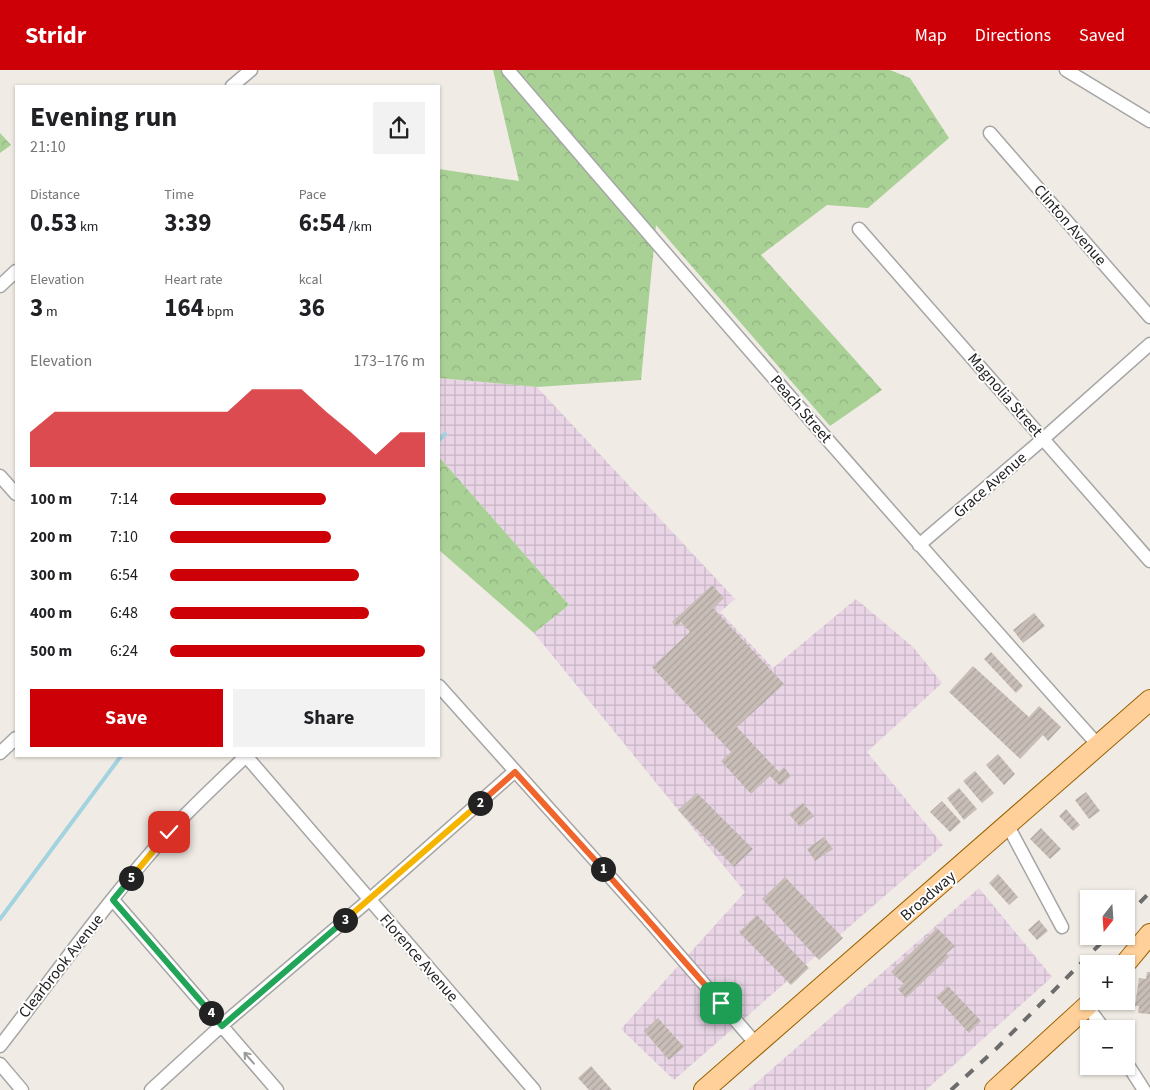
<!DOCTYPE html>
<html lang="en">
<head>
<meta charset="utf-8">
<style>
	:root { --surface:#fff; --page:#f2f2f2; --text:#202124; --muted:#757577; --accent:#cc0006 }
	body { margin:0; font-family:"Source Sans 3",sans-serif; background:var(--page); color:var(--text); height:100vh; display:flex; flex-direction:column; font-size:19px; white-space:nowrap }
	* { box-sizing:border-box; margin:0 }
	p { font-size:16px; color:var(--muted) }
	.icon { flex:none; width:28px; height:28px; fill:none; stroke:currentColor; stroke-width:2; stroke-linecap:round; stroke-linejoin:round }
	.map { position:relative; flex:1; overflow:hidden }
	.sheet { position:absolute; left:15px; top:15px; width:425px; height:672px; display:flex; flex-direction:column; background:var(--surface); border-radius:0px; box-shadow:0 1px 4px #0004 }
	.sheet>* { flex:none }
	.needle { width:32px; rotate:197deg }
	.tools { position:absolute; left:1080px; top:820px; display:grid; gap:10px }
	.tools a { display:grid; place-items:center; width:55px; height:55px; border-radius:0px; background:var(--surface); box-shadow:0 1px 4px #0004; font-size:25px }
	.pin { position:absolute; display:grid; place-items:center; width:42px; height:42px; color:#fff; margin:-21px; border-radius:10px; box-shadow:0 2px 8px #0006 }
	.km { position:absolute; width:25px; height:25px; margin:-12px; border-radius:50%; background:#222; color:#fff; font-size:14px; line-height:25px; text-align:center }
	.round { display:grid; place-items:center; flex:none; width:52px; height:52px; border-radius:0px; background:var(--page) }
	.overview { display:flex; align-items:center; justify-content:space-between; height:85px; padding:0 15px }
	h1 { font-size:28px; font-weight:700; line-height:38px }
	.stats { display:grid; grid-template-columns:repeat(3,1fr); gap:8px; height:85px; padding:5px 15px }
	.stats div { display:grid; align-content:center }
	.stats b { font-size:25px; font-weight:700 }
	.stats small { font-size:14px; font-weight:400 }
	.stats p { font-size:14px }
	.chart { height:140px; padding:10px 15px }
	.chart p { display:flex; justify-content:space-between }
	.chart svg { width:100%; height:90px; margin-top:5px; fill:var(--accent); opacity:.7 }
	.action { display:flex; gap:10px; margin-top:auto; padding:10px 15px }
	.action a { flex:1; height:58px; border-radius:0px; background:var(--accent); color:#fff; font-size:20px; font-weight:700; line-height:58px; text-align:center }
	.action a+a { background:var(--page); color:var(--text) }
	ul { padding:0 15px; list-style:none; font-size:16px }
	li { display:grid; grid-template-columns:80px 60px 1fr; align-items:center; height:38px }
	li i { height:12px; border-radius:6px; background:var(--accent) }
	header { display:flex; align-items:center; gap:30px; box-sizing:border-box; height:70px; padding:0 25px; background:var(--accent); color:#fff }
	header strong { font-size:24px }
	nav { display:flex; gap:28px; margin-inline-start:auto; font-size:18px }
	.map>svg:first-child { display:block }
	.industrial { fill:url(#industrial-grid) }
	.forest { fill:url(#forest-crowns) }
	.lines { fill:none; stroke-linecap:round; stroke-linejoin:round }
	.stream { stroke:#a2d3df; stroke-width:4 }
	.building { fill:url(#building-hatch) }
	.street-casing { stroke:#a5a5a5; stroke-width:15 }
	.primary-casing { stroke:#986200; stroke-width:22 }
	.street { stroke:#fff; stroke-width:12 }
	.primary { stroke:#ffd099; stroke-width:20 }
	.rail { stroke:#6c6c6c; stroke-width:4; stroke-dasharray:10 10; stroke-linecap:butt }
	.oneway { stroke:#9a9a9a }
	.split-1-casing { stroke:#fff; stroke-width:10 }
	.split-2-casing { stroke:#fff; stroke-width:10 }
	.split-3-casing { stroke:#fff; stroke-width:10 }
	.split-4-casing { stroke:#fff; stroke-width:10 }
	.split-5-casing { stroke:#fff; stroke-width:10 }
	.split-6-casing { stroke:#fff; stroke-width:10 }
	.split-1 { stroke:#f0652b; stroke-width:6 }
	.split-2 { stroke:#f0652b; stroke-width:6 }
	.split-3 { stroke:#f5b400; stroke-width:6 }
	.split-4 { stroke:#22a559; stroke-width:6 }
	.split-5 { stroke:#22a559; stroke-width:6 }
	.split-6 { stroke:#f5b400; stroke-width:6 }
	.labels { text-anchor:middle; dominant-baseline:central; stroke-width:4; stroke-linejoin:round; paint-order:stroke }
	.street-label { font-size:16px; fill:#1e1e1e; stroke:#fff }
</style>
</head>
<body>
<header>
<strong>Stridr</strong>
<nav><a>Map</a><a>Directions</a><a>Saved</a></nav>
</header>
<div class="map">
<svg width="1150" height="1020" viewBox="0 0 1150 1020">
	<defs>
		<pattern id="industrial-grid" width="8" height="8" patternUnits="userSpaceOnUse" patternTransform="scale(1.25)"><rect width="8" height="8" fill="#e9d5e6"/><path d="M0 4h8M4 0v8" fill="none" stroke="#c7b6c5"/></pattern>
		<pattern id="forest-crowns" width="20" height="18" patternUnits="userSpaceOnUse" patternTransform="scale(1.25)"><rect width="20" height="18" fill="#a9d196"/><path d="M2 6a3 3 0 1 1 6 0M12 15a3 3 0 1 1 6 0" fill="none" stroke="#91b381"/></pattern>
		<pattern id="building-hatch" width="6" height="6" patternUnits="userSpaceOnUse" patternTransform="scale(1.25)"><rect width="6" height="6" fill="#c8bdb7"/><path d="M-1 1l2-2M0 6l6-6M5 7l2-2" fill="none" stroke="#aba29d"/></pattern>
	</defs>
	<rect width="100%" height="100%" fill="#f0ebe4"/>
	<!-- industrial -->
	<path class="industrial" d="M439,308L537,317L735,529L720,542L773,598L856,529L913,577L942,613L867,682L943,775L674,1010L621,959L745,822L534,563L569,535L439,387Z
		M979,818L1052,907L926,1020H748Z"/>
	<!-- forest -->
	<path class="forest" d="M493,0H890L910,8L949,68L868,138L827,135L761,185L882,320L830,356L656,155L641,310L537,317L439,308V99L519,111Z
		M0,63L11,75L0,83Z
		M439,387L569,535L534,563L439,480Z"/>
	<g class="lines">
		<!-- stream -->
		<path class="stream" d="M439,370L445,364
			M0,849L121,686"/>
	</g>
	<!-- building -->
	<path class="building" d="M712,515L724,528L713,538L784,614L737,657L779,702L784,697L791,706L780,716L770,706L751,724L721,691L731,682L652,597L690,562L681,552L677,557L672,552Z
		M1034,543L1045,556L1023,573L1013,560Z
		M991,582L1023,616L1016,623L984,589Z
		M973,596L1029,647L1039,636L1061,657L1048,671L1043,665L1020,689L949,622Z
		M998,684L1015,704L1004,715L986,695Z
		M975,701L994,723L982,733L963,711Z
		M959,718L977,739L964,750L947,728Z
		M1086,722L1100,741L1089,749L1075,730Z
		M697,723L753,779L734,797L678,740Z
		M942,731L961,752L950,762L930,742Z
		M803,733L814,746L800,757L789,744Z
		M1066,739L1080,755L1073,761L1059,746Z
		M1041,758L1061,779L1050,789L1030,769Z
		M824,767L833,779L815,791L807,779Z
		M998,804L1018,827L1009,835L989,813Z
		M785,807L843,868L819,890L762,829Z
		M757,845L809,898L791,915L739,862Z
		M1039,850L1048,861L1037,870L1028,860Z
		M937,858L955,876L946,884L949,887L906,928L898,919L904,914L891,902Z
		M1147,902H1150V944L1138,943L1139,936H1135L1139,908L1146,909Z
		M948,916L981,951L969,963L936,927Z
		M658,948L684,977L669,990L644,961Z
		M591,996L612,1020H589L578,1008Z"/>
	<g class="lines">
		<defs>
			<path id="street" d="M508,0C702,227 898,452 1098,675
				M1066,0L1150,51
				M232,16L251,0
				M990,63L1150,247
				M859,159L1150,491
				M0,216L16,201
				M0,406L16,424
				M919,475L1043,369L1150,274
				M439,616L645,846L757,975
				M0,683L16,668
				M246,686L534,1020
				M1008,756L1062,857
				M113,830L277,1020
				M1087,936L1104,959
				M0,976C56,904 109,828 170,761C194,735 220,711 246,686
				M1126,992L1144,1020
				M0,994L22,1020
				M151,1020L221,956L369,830L515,701"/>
			<path id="primary" d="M1125,894L1150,864
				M704,1020L1150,630
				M995,1020L1087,936"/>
		</defs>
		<!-- street casing -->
		<use href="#street" class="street-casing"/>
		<!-- primary casing -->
		<use href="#primary" class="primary-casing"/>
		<!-- street -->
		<use href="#street" class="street"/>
		<!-- primary -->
		<use href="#primary" class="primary"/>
		<!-- rail -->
		<path class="rail" d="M1126,847L1150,822
			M951,1020L997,978L1108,866"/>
	</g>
	<!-- one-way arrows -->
	<defs><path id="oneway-shaft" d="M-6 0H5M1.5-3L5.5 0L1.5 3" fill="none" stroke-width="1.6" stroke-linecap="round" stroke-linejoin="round" transform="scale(1.25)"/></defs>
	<use class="oneway" href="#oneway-shaft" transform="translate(249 988) rotate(-131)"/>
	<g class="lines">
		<defs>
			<path id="split-1" d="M603,799L721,933"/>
			<path id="split-2" d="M480,733L515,702L603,799"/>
			<path id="split-3" d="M345,850L480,733"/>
			<path id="split-4" d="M211,943L222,956L345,850"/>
			<path id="split-5" d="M131,808L113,830L211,943"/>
			<path id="split-6" d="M131,808L169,762"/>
		</defs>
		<!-- split-1 casing -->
		<use href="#split-1" class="split-1-casing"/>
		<!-- split-2 casing -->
		<use href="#split-2" class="split-2-casing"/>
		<!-- split-3 casing -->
		<use href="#split-3" class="split-3-casing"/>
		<!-- split-4 casing -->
		<use href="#split-4" class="split-4-casing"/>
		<!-- split-5 casing -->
		<use href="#split-5" class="split-5-casing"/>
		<!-- split-6 casing -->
		<use href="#split-6" class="split-6-casing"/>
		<!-- split-1 -->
		<use href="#split-1" class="split-1"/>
		<!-- split-2 -->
		<use href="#split-2" class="split-2"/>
		<!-- split-3 -->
		<use href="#split-3" class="split-3"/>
		<!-- split-4 -->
		<use href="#split-4" class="split-4"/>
		<!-- split-5 -->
		<use href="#split-5" class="split-5"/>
		<!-- split-6 -->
		<use href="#split-6" class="split-6"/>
	</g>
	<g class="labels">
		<!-- street labels -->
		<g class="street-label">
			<text transform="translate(1070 155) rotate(49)">Clinton Avenue</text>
			<text transform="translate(1005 325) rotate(49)">Magnolia Street</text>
			<text transform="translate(801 339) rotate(49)">Peach Street</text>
			<text transform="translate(990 415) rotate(-41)">Grace Avenue</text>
			<text transform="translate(928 826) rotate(-41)">Broadway</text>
			<text transform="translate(419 888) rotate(49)">Florence Avenue</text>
			<text transform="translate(61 896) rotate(-52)">Clearbrook Avenue</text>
		</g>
	</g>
</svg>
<div class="tools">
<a><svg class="needle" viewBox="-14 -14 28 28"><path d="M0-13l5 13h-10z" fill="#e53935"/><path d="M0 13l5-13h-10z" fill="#757577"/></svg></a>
<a>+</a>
<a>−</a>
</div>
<div class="pin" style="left:721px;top:933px;background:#1e9e55"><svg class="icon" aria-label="arrive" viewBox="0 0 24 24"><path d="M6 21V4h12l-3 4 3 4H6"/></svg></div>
<div class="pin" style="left:169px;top:762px;background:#d93025"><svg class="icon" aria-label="check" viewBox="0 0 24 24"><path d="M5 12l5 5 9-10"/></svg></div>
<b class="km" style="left:603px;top:799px">1</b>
<b class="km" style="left:480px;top:733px">2</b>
<b class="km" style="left:345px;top:850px">3</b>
<b class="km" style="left:211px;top:943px">4</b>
<b class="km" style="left:131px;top:808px">5</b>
<section class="sheet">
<div class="overview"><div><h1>Evening run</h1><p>21:10</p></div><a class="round"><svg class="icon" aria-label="share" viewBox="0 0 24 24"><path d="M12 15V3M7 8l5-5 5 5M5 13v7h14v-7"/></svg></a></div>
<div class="stats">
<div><p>Distance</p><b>0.53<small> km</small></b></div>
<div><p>Time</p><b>3:39</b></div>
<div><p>Pace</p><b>6:54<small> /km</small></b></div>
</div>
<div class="stats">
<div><p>Elevation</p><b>3<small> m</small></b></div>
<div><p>Heart rate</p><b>164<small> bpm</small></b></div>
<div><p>kcal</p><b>36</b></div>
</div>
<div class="chart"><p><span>Elevation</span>173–176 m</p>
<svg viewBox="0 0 160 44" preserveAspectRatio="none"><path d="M0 44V27L10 17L20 17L30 17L40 17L50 17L60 17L70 17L80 17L90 6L100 6L110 6L120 17L130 27L140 38L150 27L160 27V44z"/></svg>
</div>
<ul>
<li><b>100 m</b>7:14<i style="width:61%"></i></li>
<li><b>200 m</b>7:10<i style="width:63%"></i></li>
<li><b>300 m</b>6:54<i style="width:74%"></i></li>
<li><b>400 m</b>6:48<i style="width:78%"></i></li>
<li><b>500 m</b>6:24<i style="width:100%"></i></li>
</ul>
<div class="action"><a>Save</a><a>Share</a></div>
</section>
</div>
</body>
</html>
